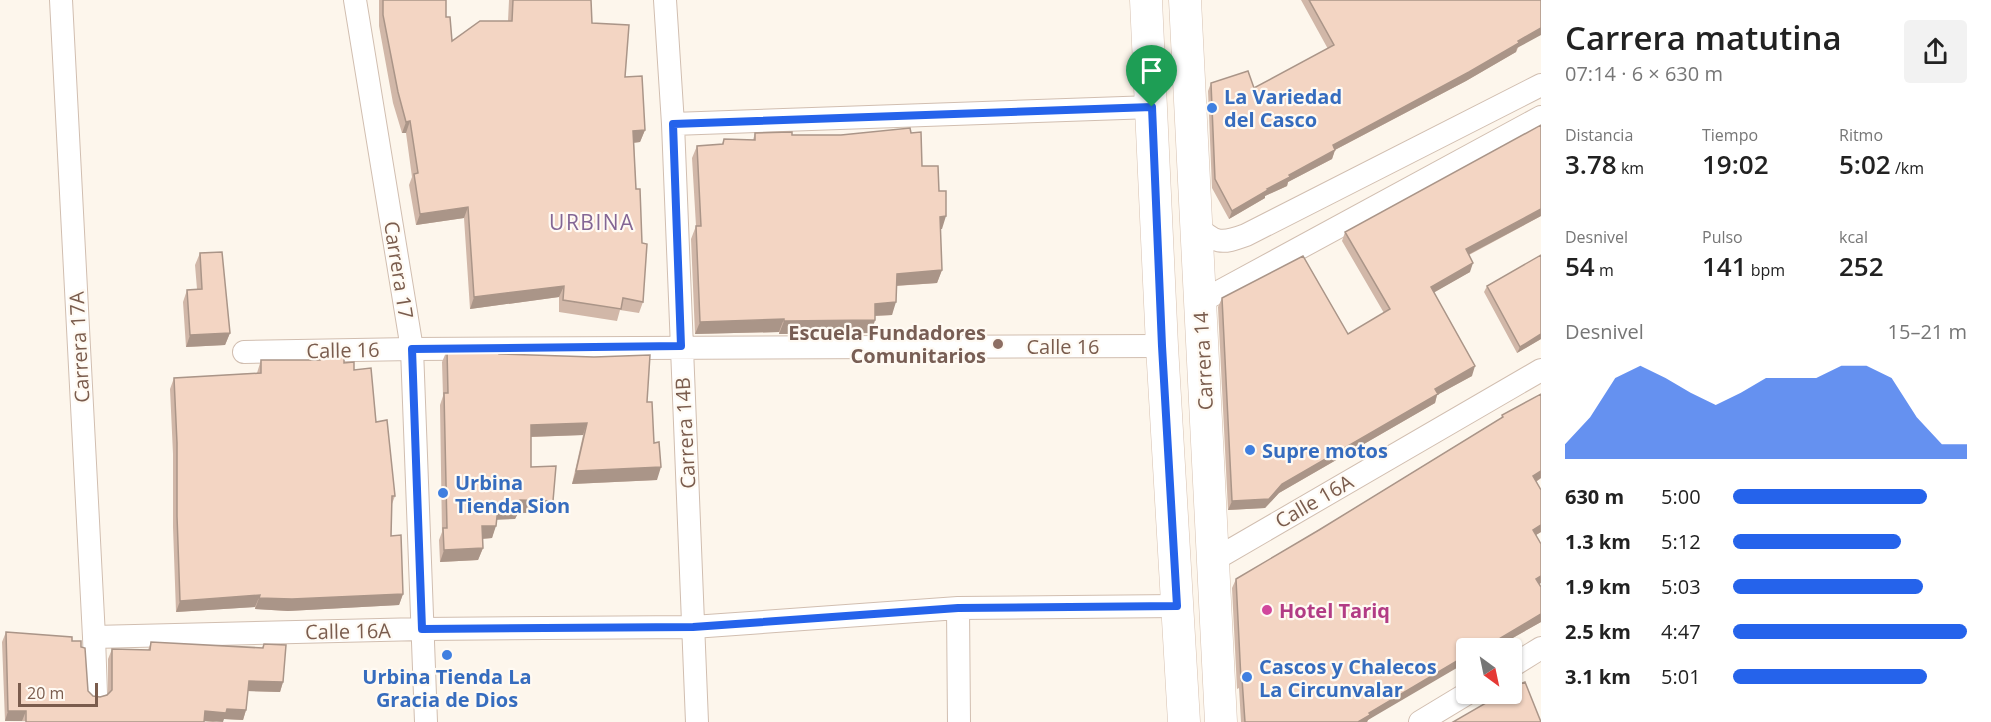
<!DOCTYPE html>
<html lang="es">
<head>
<meta charset="utf-8">
<style>
	:root { --surface:#fff; --page:#f2f2f2; --text:#222; --muted:#767676; --accent:#2563eb }
	body { margin:0; font-family:"Open Sans",sans-serif; background:var(--page); color:var(--text); height:100vh; display:flex; flex-direction:column; font-size:22px; white-space:nowrap }
	* { box-sizing:border-box; margin:0 }
	p { font-size:20px; color:var(--muted) }
	.icon { flex:none; width:33px; height:33px; fill:none; stroke:currentColor; stroke-width:2; stroke-linecap:round; stroke-linejoin:round }
	.map { position:relative; flex:1; overflow:hidden }
	.details { display:flex; flex-direction:column; background:var(--surface); width:450px }
	.details>* { flex:none }
	.needle { width:39px; rotate:147deg }
	.buttons { position:absolute; left:1456px; top:638px; display:grid; gap:12px }
	.buttons a { display:grid; place-items:center; width:66px; height:66px; border-radius:6px; background:var(--surface); box-shadow:0 2px 4px #0004; font-size:30px }
	.scale { position:absolute; left:18px; bottom:15px; width:80px; box-sizing:border-box; padding-left:6px; border:3px solid #7a5c4d; border-top:0; font-size:16px; line-height:21px; white-space:nowrap; color:#7a5c4d; -webkit-text-stroke:4px #fffaf3; paint-order:stroke }
	.pin { position:absolute; display:grid; place-items:center; width:51px; height:51px; color:#fff; margin:-62px -26px; border-radius:50% 50% 50% 0; rotate:-45deg; box-shadow:0 0 6px #0007 }
	.pin .icon { rotate:45deg }
	.round { display:grid; place-items:center; flex:none; width:63px; height:63px; border-radius:6px; background:var(--page) }
	.head { display:flex; align-items:center; justify-content:space-between; height:102px; padding:0 24px }
	h1 { font-size:33px; font-weight:600; line-height:45px }
	.figures { display:grid; grid-template-columns:repeat(3,1fr); gap:9px; height:102px; padding:6px 24px }
	.figures div { display:grid; align-content:center }
	.figures b { font-size:26px; font-weight:600 }
	.figures small { font-size:16px; font-weight:400 }
	.figures p { font-size:16px }
	.chart { height:168px; padding:12px 24px }
	.chart p { display:flex; justify-content:space-between }
	.chart svg { width:100%; height:108px; margin-top:6px; fill:var(--accent); opacity:.7 }
	ul { padding:0 24px; list-style:none; font-size:20px }
	li { display:grid; grid-template-columns:96px 72px 1fr; align-items:center; height:45px }
	li i { height:15px; border-radius:8px; background:var(--accent) }
	main { display:flex; flex:1; min-height:0 }
	.map>svg:first-child { display:block }
	.lines { fill:none; stroke-linecap:round; stroke-linejoin:round }
	.minor-casing { stroke:#d1beb0; stroke-width:24 }
	.secondary-casing { stroke:#d6c0b0; stroke-width:33 }
	.minor { stroke:#fff; stroke-width:22 }
	.secondary { stroke:#fff; stroke-width:32 }
	.wall { fill:#d1b7a8 }
	.shaded-wall { fill:#aa9588 }
	.building { fill:#f3d5c3; stroke:#aa9588; stroke-width:1.5 }
	.route-casing { stroke:#fff; stroke-width:12 }
	.route { stroke:#2563eb; stroke-width:8 }
	.shop-dot { fill:#3f7fe0; stroke:#fffaf3; stroke-width:2 }
	.education-dot { fill:#8d6e63; stroke:#fffaf3; stroke-width:2 }
	.hotel-dot { fill:#d1479c; stroke:#fffaf3; stroke-width:2 }
	.labels { text-anchor:middle; dominant-baseline:central; stroke-width:4.5; stroke-linejoin:round; paint-order:stroke }
	.shop-label { font-size:20px; font-weight:bold; fill:#366cbe; stroke:#fffaf3; text-anchor:start }
	.street-label { font-size:20px; fill:#7a5c4d; stroke:#fffaf3 }
	.education-label { font-size:20px; font-weight:bold; fill:#785e54; stroke:#fffaf3; text-anchor:end }
	.hotel-label { font-size:20px; font-weight:bold; fill:#b23c85; stroke:#fffaf3; text-anchor:start }
	.neighbourhood-label { font-size:21px; letter-spacing:1.5px; fill:#846695; stroke:#fffaf3 }
</style>
</head>
<body>
<main>
<div class="map">
<svg width="1541" height="722" viewBox="0 0 1541 722">
	<rect width="100%" height="100%" fill="#fdf6ec"/>
	<g class="lines">
		<defs>
			<path id="minor" d="M61,0L94,637L96,694
				M355,0L412,349L426,722
				M665,0L673,124L697,722
				M673,124L1152,107
				M1196,225C1214,244 1222,244 1246,235L1541,85
				M1200,302L1541,117
				M244,352L412,349L1162,346
				M1212,561L1541,370
				M958,608L959,722
				M94,637L422,629L693,627L958,608L1177,606
				M1512,666L1541,648
				M1420,722L1468,693"/>
			<path id="secondary" d="M1146,0L1162,346L1184,722
				M1185,0L1221,722"/>
		</defs>
		<!-- minor casing -->
		<use href="#minor" class="minor-casing"/>
		<!-- secondary casing -->
		<use href="#secondary" class="secondary-casing"/>
		<!-- minor -->
		<use href="#minor" class="minor"/>
		<!-- secondary -->
		<use href="#secondary" class="secondary"/>
	</g>
	<!-- wall -->
	<path class="wall" d="M379,0H446V17L452,41L508,21L509,0H591L592,23L625,77L645,130L640,142L634,143L636,189L642,243L643,302L639,313L620,310L617,321L559,312V297L470,309L464,218L416,225L409,185L412,177L406,133H402L393,103L379,26Z
		M1301,0H1541L1516,52L1466,81L1335,150L1332,159L1288,182L1287,186L1265,196V198L1229,219L1212,188L1208,91L1211,83L1254,88L1328,49Z
		M755,133L792,135H841L911,133L942,229H940L942,270L937,283L896,286L892,315L875,316V320L871,333L779,334V332L695,334L691,239L696,226L692,158L697,146L722,144L724,139L753,140Z
		M1541,216L1469,255L1470,272L1434,292L1472,376L1437,395L1435,403L1279,493L1265,508L1228,510L1218,307L1222,298L1348,334L1384,313L1342,241L1345,232Z
		M200,253L230,333L225,345L186,347L183,302L187,290L197,289L195,265Z
		M1487,286L1541,339L1517,353L1484,292Z
		M447,350L499,354L647,402L657,480L572,484L583,435L531,437V467L549,513H518L515,519H497L492,538L483,539V548L478,560L440,562L439,540L442,532L440,405L443,396L442,362Z
		M320,353L344,363L354,370L376,422L395,496L392,504L391,536L403,594L399,605L288,611L255,609V607L176,612L173,527V454L170,389L174,378L257,373L261,360H318Z
		M1541,394V478L1536,482L1541,490V532L1536,535L1541,583L1539,584L1541,587V622L1495,648H1467L1368,720L1367,722H1241L1239,688L1237,689L1232,588L1236,579L1319,530L1501,418L1502,415Z
		M6,632L72,641L81,647L88,691L93,696L100,697L108,694V659L112,649L148,650L151,642L262,648L264,644L283,682L280,692L248,691L246,710L243,720L224,719L213,722L204,721V722L5,721L2,642Z"/>
	<!-- shaded-wall -->
	<path class="shaded-wall" d="M1541,28V35L1517,48L1516,52L1466,81L1329,153L1333,145Z
		M410,121L406,133H402L406,122Z
		M645,130L640,142L629,143L633,131Z
		M1335,150L1332,159L1288,182L1287,186L1265,196V198L1229,219L1232,211L1289,175Z
		M468,207L464,218L416,225L420,214Z
		M1541,209V216L1462,258L1466,249Z
		M946,216L942,229H935L940,217Z
		M1473,263L1470,272L1428,296L1431,287Z
		M942,270L937,283L892,286L897,274Z
		M564,286L559,297L470,309L474,297Z
		M896,302L892,315L870,316L875,304Z
		M784,319L779,332L695,334L700,322Z
		M875,320L871,333L779,334L784,321Z
		M230,333L225,345L186,347L190,335Z
		M1541,334V339L1517,353L1520,347Z
		M1475,366L1472,376L1437,395L1435,403L1279,493L1265,508L1228,510L1232,501L1282,484L1435,389Z
		M587,423L583,435L526,437L531,425Z
		M661,467L657,480L572,484L576,471Z
		M1541,471V478L1529,486L1533,476Z
		M520,500L553,501L549,513H518L515,519L493,520L498,507Z
		M1541,525V532L1529,539L1533,530Z
		M482,526H496L492,538L478,539Z
		M483,548L478,560L440,562L444,550Z
		M1541,576V583L1533,588L1536,579Z
		M403,594L399,605L288,611L255,609L259,598Z
		M260,595L255,607L176,612L180,601Z
		M1541,614V622L1495,648H1491L1494,642Z
		M1493,640L1490,648H1479Z
		M1467,655V662L1368,720L1367,722H1358L1369,713Z
		M249,681L283,682L280,692L245,691Z
		M227,709L246,710L243,720L224,719L223,722L201,721L205,711Z
		M8,711H26L22,721H5Z"/>
	<!-- building -->
	<path class="building" d="M383,0H446V17H450L452,41L480,21H512L513,0H591L592,23L629,25L625,77L642,76L645,130L633,131L636,189H640L642,243L647,244L643,302L623,298L621,309L563,300L564,286L474,297L468,207L420,214L414,174L418,173L410,121L406,122L398,92L383,15Z
		M1309,0H1541V28L1518,41L1519,43L1469,72L1333,145L1335,150L1289,175L1290,177L1267,189L1268,190L1232,211L1215,179L1211,83L1248,71L1254,88L1334,45Z
		M1541,125V209L1466,249L1473,263L1431,287L1475,366L1435,389L1438,394L1282,484L1269,499L1232,501L1222,298L1303,256L1348,334L1390,309L1345,232Z
		M910,128L911,133L921,132L922,166H938L939,191H946V216L940,217L942,270L897,274L896,302L875,304V320L784,321V319L700,322L696,226H701L697,146L723,144L724,139L755,140V133L792,132V135H841Z
		M222,252L230,333L190,335L187,290L202,289L200,253Z
		M1541,255V334L1520,347L1487,286Z
		M447,350H499V354L594,357L650,355L647,402H652L654,443L659,442L661,467L576,471L587,423L531,425V467L556,466L553,501L520,500V506L498,507L496,526H482L483,548L444,550L443,528H447L444,393H448Z
		M320,353H344V363L354,362V370L371,368L376,422L387,420L395,496H392L391,536L401,535L403,594L292,599L259,598L260,595L180,601L177,516V443L174,378L261,373V360H320Z
		M1541,394V471L1533,476L1541,490V525L1533,530L1541,544V576L1536,579L1541,587V614L1494,642L1493,640L1479,648H1467V655L1369,713L1370,715L1358,722H1245L1242,679L1241,680L1236,579L1319,530L1503,417L1502,415Z
		M6,632L72,637V641H81V647L85,648L88,691L93,696L100,697L107,695L112,690V649L150,650L151,642L263,648L264,644L286,645L283,682L249,681L246,710L227,709L226,713L205,711L204,722H26V711H8Z
		M1525,682L1541,722H1453L1493,699L1492,695L1498,693H1512V687Z"/>
	<g class="lines">
		<defs>
			<path id="route" d="M1152,107L1162,346L1177,606L958,608L693,627L422,629L412,349L681,346L673,124Z"/>
		</defs>
		<!-- route casing -->
		<use href="#route" class="route-casing"/>
		<!-- route -->
		<use href="#route" class="route"/>
	</g>
	<!-- markers -->
	<g class="shop-dot">
		<circle cx="1212" cy="108" r="6"/>
		<circle cx="1250" cy="450" r="6"/>
		<circle cx="443" cy="493" r="6"/>
		<circle cx="447" cy="655" r="6"/>
		<circle cx="1247" cy="677" r="6"/>
	</g>
	<circle class="education-dot" cx="998" cy="344" r="6"/>
	<circle class="hotel-dot" cx="1267" cy="610" r="6"/>
	<g class="labels">
		<!-- shop labels -->
		<g class="shop-label">
			<text x="1224" y="96">La Variedad<tspan x="1224" dy="23">del Casco</tspan></text>
			<text x="1262" y="450">Supre motos</text>
			<text x="455" y="482">Urbina<tspan x="455" dy="23">Tienda Sion</tspan></text>
			<text x="1259" y="666">Cascos y Chalecos<tspan x="1259" dy="23">La Circunvalar</tspan></text>
			<text x="447" y="676" text-anchor="middle">Urbina Tienda La<tspan x="447" dy="23">Gracia de Dios</tspan></text>
		</g>
		<!-- street labels -->
		<g class="street-label">
			<text transform="translate(399 270) rotate(81)">Carrera 17</text>
			<text x="1063" y="346">Calle 16</text>
			<text transform="translate(79 347) rotate(-93)">Carrera 17A</text>
			<text transform="translate(343 350) rotate(-1)">Calle 16</text>
			<text transform="translate(1203 361) rotate(-93)">Carrera 14</text>
			<text transform="translate(685 433) rotate(-93)">Carrera 14B</text>
			<text transform="translate(1314 501) rotate(-30)">Calle 16A</text>
			<text transform="translate(348 631) rotate(-1)">Calle 16A</text>
		</g>
		<!-- education labels -->
		<g class="education-label">
			<text x="986" y="332">Escuela Fundadores<tspan x="986" dy="23">Comunitarios</tspan></text>
		</g>
		<!-- hotel labels -->
		<g class="hotel-label">
			<text x="1279" y="610">Hotel Tariq</text>
		</g>
		<!-- neighbourhood labels -->
		<g class="neighbourhood-label">
			<text x="592" y="222">URBINA</text>
		</g>
	</g>
</svg>
<div class="buttons">
<a><svg class="needle" viewBox="-14 -14 28 28"><path d="M0-13l5 13h-10z" fill="#e53935"/><path d="M0 13l5-13h-10z" fill="#767676"/></svg></a>
</div>
<div class="scale">20 m</div>
<div class="pin" style="left:1152px;top:107px;background:#1e9e55"><svg class="icon" aria-label="arrive" viewBox="0 0 24 24"><path d="M6 21V4h12l-3 4 3 4H6"/></svg></div>
</div>
<section class="details">
<div class="head"><div><h1>Carrera matutina</h1><p>07:14 · 6 × 630 m</p></div><a class="round"><svg class="icon" aria-label="share" viewBox="0 0 24 24"><path d="M12 15V3M7 8l5-5 5 5M5 13v7h14v-7"/></svg></a></div>
<div class="figures">
<div><p>Distancia</p><b>3.78<small> km</small></b></div>
<div><p>Tiempo</p><b>19:02</b></div>
<div><p>Ritmo</p><b>5:02<small> /km</small></b></div>
</div>
<div class="figures">
<div><p>Desnivel</p><b>54<small> m</small></b></div>
<div><p>Pulso</p><b>141<small> bpm</small></b></div>
<div><p>kcal</p><b>252</b></div>
</div>
<div class="chart"><p><span>Desnivel</span>15–21 m</p>
<svg viewBox="0 0 160 44" preserveAspectRatio="none"><path d="M0 44V38L10 27L20 11L30 6L40 11L50 17L60 22L70 17L80 11L90 11L100 11L110 6L120 6L130 11L140 27L150 38L160 38V44z"/></svg>
</div>
<ul>
<li><b>630 m</b>5:00<i style="width:83%"></i></li>
<li><b>1.3 km</b>5:12<i style="width:72%"></i></li>
<li><b>1.9 km</b>5:03<i style="width:81%"></i></li>
<li><b>2.5 km</b>4:47<i style="width:100%"></i></li>
<li><b>3.1 km</b>5:01<i style="width:83%"></i></li>
</ul>
</section>
</main>
</body>
</html>
